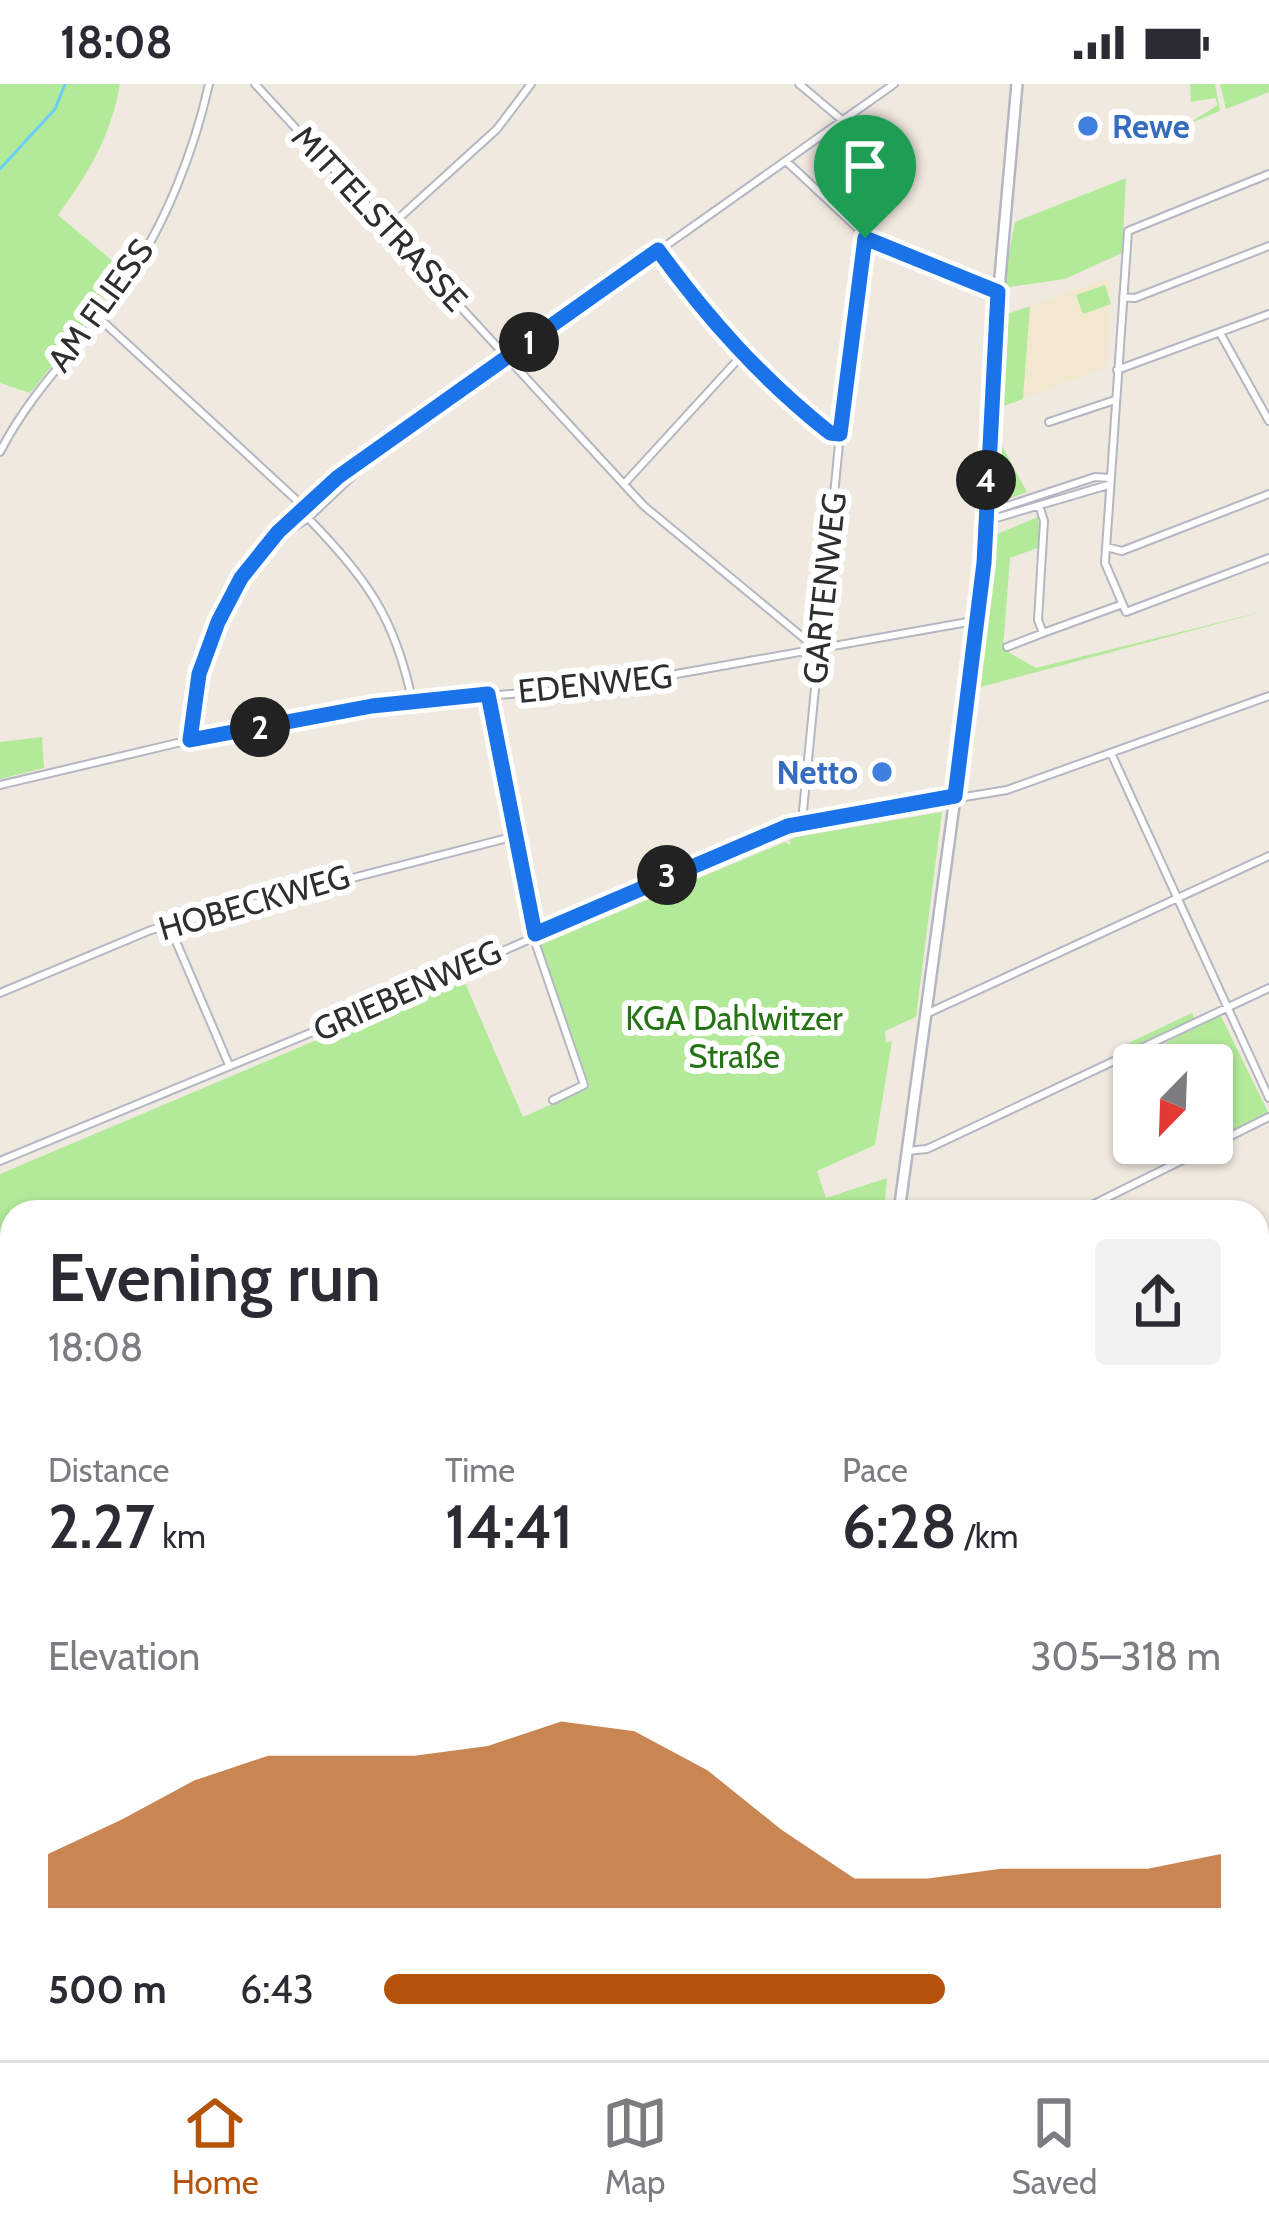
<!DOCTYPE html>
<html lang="en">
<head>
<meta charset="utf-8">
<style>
	:root { --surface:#fff; --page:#f2f2f3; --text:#2b2b33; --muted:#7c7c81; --line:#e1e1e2; --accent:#b45309 }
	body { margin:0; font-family:Cabin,sans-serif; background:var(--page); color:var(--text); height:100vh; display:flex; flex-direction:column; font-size:45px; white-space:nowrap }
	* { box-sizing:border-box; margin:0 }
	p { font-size:39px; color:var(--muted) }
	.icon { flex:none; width:66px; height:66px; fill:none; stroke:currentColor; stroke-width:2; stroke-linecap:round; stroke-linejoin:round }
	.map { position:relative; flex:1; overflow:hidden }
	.drawer { position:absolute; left:0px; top:1116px; width:1269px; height:861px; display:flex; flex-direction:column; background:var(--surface); border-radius:36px 36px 0 0; box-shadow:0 3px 9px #0004 }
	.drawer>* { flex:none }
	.needle { width:78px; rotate:203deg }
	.buttons { position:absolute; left:1113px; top:960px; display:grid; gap:24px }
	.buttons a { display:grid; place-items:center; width:120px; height:120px; border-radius:12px; background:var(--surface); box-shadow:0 3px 9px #0004; font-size:60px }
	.pin { position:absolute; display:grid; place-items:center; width:102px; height:102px; color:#fff; margin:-123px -51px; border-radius:50% 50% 50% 0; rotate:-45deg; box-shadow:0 0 12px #0007 }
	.pin .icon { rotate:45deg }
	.km { position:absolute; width:60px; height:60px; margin:-30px; border-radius:50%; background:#222; color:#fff; font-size:33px; line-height:60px; text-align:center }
	.round { display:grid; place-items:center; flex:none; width:126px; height:126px; border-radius:12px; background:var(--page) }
	.headline { display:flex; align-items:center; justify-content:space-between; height:204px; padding:0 48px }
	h1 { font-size:66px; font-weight:600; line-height:90px }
	.metrics { display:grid; grid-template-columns:repeat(3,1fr); gap:18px; height:204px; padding:12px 48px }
	.metrics div { display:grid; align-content:center }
	.metrics b { font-size:60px; font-weight:600 }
	.metrics small { font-size:33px; font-weight:400 }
	.metrics p { font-size:33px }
	.chart { height:336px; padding:24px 48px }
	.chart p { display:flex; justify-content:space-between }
	.chart svg { width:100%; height:216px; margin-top:12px; fill:var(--accent); opacity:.7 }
	ul { padding:0 48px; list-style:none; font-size:39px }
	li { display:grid; grid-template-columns:192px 144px 1fr; align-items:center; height:90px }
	li i { height:30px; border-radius:15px; background:var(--accent) }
	.status { display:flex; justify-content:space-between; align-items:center; height:84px; padding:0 60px; background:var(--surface); direction:ltr }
	.status svg { height:33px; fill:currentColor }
	.dock { display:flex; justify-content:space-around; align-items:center; height:168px; border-top:3px solid var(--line); background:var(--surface); font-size:33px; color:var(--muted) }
	.dock a { display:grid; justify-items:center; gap:6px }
	.dock .selected { color:var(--accent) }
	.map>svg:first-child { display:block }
	.education { fill:#f2e8cf }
	.green { fill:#b2ea99 }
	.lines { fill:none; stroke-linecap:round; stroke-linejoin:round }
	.stream { stroke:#6ccef8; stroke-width:3 }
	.minor-casing { stroke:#b4b6c2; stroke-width:10 }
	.secondary-casing { stroke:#b4b6c2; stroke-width:14 }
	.minor { stroke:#fff; stroke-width:6 }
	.secondary { stroke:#fff; stroke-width:9 }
	.route-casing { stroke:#fff; stroke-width:24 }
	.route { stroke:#1a73e8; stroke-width:15 }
	.shop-dot { fill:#3f7fe0; stroke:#fff; stroke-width:4.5 }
	.labels { text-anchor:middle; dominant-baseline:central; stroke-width:12; stroke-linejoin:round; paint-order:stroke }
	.shop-label { font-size:33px; font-weight:bold; fill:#366cbe; stroke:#fff; text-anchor:start }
	.street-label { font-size:33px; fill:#2e2e2e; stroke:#fff }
	.park-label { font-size:33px; fill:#267315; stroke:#fff }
</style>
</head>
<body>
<div class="status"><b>18:08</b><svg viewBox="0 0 49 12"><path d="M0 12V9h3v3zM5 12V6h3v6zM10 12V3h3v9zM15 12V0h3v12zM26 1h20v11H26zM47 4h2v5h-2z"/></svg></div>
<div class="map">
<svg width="1269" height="1976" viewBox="0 0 1269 1976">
	<rect width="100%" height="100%" fill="#f0e9e0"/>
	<!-- education -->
	<path class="education" d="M1110,193L1107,283L1023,315L1030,222Z"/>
	<!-- green -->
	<path class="green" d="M0,0H120C111,52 88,90 58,131L127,189L30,309L0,299Z
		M1190,0H1215L1220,27L1186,41L1218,21L1215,14L1191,18Z
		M1220,0H1269V8L1226,25Z
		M1126,94L1122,169L1065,195L1002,204L1015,138Z
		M1105,201L1111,220L1083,230L1076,211Z
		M1030,222L1023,315L998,324L1005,231Z
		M1001,360L1027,408L998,419L993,365Z
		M1038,433L1040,463L1010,474L1003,565L1036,584L1269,526L977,604L992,452Z
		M42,653L44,684L0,695V658Z
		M942,728L916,933L885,947L886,959L892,957L875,1061L817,1087L826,1114L887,1094L884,1128H12V1564L0,1559V1090L463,894L523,1033L590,1003L540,861L785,758L791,761L789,756L796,753Z
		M1192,929L1196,936L1121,971L1122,962Z
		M1220,930L1269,1030L1212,1058V981H1167L1158,963Z
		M1269,1736V1905L1257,1911L1269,1891L1257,1879V1741Z
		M818,1965H1138L1114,1976H830Z"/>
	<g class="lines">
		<!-- stream -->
		<path class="stream" d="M0,85L55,25L65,0"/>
		<defs>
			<path id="minor" d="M255,0L644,422L817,565
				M799,0L842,36
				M786,77L876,161L998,208
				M1269,90L1128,147L1105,479L1126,528L1269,474
				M388,144L497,45L531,0
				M659,167C710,237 762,295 830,349L840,350
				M1123,213L1135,214L1269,162
				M98,233L303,422
				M1220,249L1269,337
				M1117,286L1269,230
				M1049,338L1115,316
				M0,368C33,303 86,256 127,196C166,139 194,67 209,0
				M624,400L742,271
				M1039,421L1044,437L1038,536L1043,549L1120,521
				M986,429L1095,393L1110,394
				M308,434C366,494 395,533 412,616
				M986,437L1108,401
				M271,458L308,434L386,360L894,0
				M1106,463L1122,467L1269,410
				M1007,563L1043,549
				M488,610L535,858L584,1001L553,1016
				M190,656C177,579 279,409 353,387
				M1111,669L1269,1014
				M0,701L190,656L377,621L609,602L979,536
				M802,737L840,350L865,154
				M169,841L229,981
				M0,909L151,846L515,752
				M926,930L1269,772
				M1153,959L1163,981
				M907,1067L927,1065L1269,904
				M0,1077L407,909L788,742L1007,706L1269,612
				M1078,1128L1269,1033
				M1257,1211L1269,1205
				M1257,1384L1269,1378
				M1257,1452L1269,1477
				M1257,1519L1269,1514
				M0,1623L12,1628
				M1257,1650L1269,1644
				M0,1725L12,1691
				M0,1894L12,1898
				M711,1965L736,1976
				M1155,1965L1161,1976
				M25,1976L30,1965
				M164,1976L167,1965
				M280,1976L283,1965
				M448,1976L451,1965
				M649,1976L652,1965"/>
			<path id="secondary" d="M899,1128L979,536L988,330L1017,0
				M783,1976L785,1965"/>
		</defs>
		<!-- minor casing -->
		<use href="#minor" class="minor-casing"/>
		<!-- secondary casing -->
		<use href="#secondary" class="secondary-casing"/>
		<!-- minor -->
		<use href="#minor" class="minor"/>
		<!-- secondary -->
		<use href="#secondary" class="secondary"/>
	</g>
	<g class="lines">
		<defs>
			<path id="route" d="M865,154L998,208L984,479L955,712L788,742L535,850L488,610L372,622L190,656L199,590L218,538L241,494L278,448L338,393L658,166C709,236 762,295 830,349L840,350Z"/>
		</defs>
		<!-- route casing -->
		<use href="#route" class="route-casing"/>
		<!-- route -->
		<use href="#route" class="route"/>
	</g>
	<!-- markers -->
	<g class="shop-dot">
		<circle cx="1088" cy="42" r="12"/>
		<circle cx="882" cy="688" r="12"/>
	</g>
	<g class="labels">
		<!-- shop labels -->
		<g class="shop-label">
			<text x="1112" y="42">Rewe</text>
			<text x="858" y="688" text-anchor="end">Netto</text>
		</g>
		<!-- street labels -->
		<g class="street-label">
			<text transform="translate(380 134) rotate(47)">MITTELSTRASSE</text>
			<text transform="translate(100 221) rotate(-54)">AM FLIESS</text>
			<text transform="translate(824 504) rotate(-84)">GARTENWEG</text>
			<text transform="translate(595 599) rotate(-6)">EDENWEG</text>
			<text transform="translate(254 818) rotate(-16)">HOBECKWEG</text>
			<text transform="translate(407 906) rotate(-24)">GRIEBENWEG</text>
		</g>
		<!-- park labels -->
		<g class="park-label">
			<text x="734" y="934">KGA Dahlwitzer<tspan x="734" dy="38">Straße</tspan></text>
		</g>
	</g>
</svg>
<div class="buttons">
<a><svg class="needle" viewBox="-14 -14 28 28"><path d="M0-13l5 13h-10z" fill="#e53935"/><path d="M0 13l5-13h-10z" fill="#7c7c81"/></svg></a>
</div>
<div class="pin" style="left:865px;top:154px;background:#1e9e55"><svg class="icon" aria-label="arrive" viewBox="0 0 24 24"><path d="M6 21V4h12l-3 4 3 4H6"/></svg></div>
<b class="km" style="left:529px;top:258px">1</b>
<b class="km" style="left:260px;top:643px">2</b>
<b class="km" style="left:667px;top:791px">3</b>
<b class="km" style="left:986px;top:396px">4</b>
<section class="drawer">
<div class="headline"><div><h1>Evening run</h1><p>18:08</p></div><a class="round"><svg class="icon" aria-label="share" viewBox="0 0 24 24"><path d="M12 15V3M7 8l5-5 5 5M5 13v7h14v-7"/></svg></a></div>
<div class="metrics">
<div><p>Distance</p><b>2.27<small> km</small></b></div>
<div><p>Time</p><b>14:41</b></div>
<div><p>Pace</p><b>6:28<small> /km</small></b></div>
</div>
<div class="chart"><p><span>Elevation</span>305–318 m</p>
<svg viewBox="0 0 160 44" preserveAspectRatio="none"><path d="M0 44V33L10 26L20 18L30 13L40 13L50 13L60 11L70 6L80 8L90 16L100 28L110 38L120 38L130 36L140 36L150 36L160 33V44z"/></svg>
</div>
<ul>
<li><b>500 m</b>6:43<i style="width:67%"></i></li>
</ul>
</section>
</div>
<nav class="dock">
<a class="selected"><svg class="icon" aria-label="home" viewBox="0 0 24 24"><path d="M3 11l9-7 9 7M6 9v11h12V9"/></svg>Home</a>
<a><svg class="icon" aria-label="map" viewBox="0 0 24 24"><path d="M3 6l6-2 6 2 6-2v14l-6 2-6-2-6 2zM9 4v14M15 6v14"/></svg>Map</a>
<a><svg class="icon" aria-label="saved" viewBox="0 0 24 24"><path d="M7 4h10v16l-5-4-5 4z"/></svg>Saved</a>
</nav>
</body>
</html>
